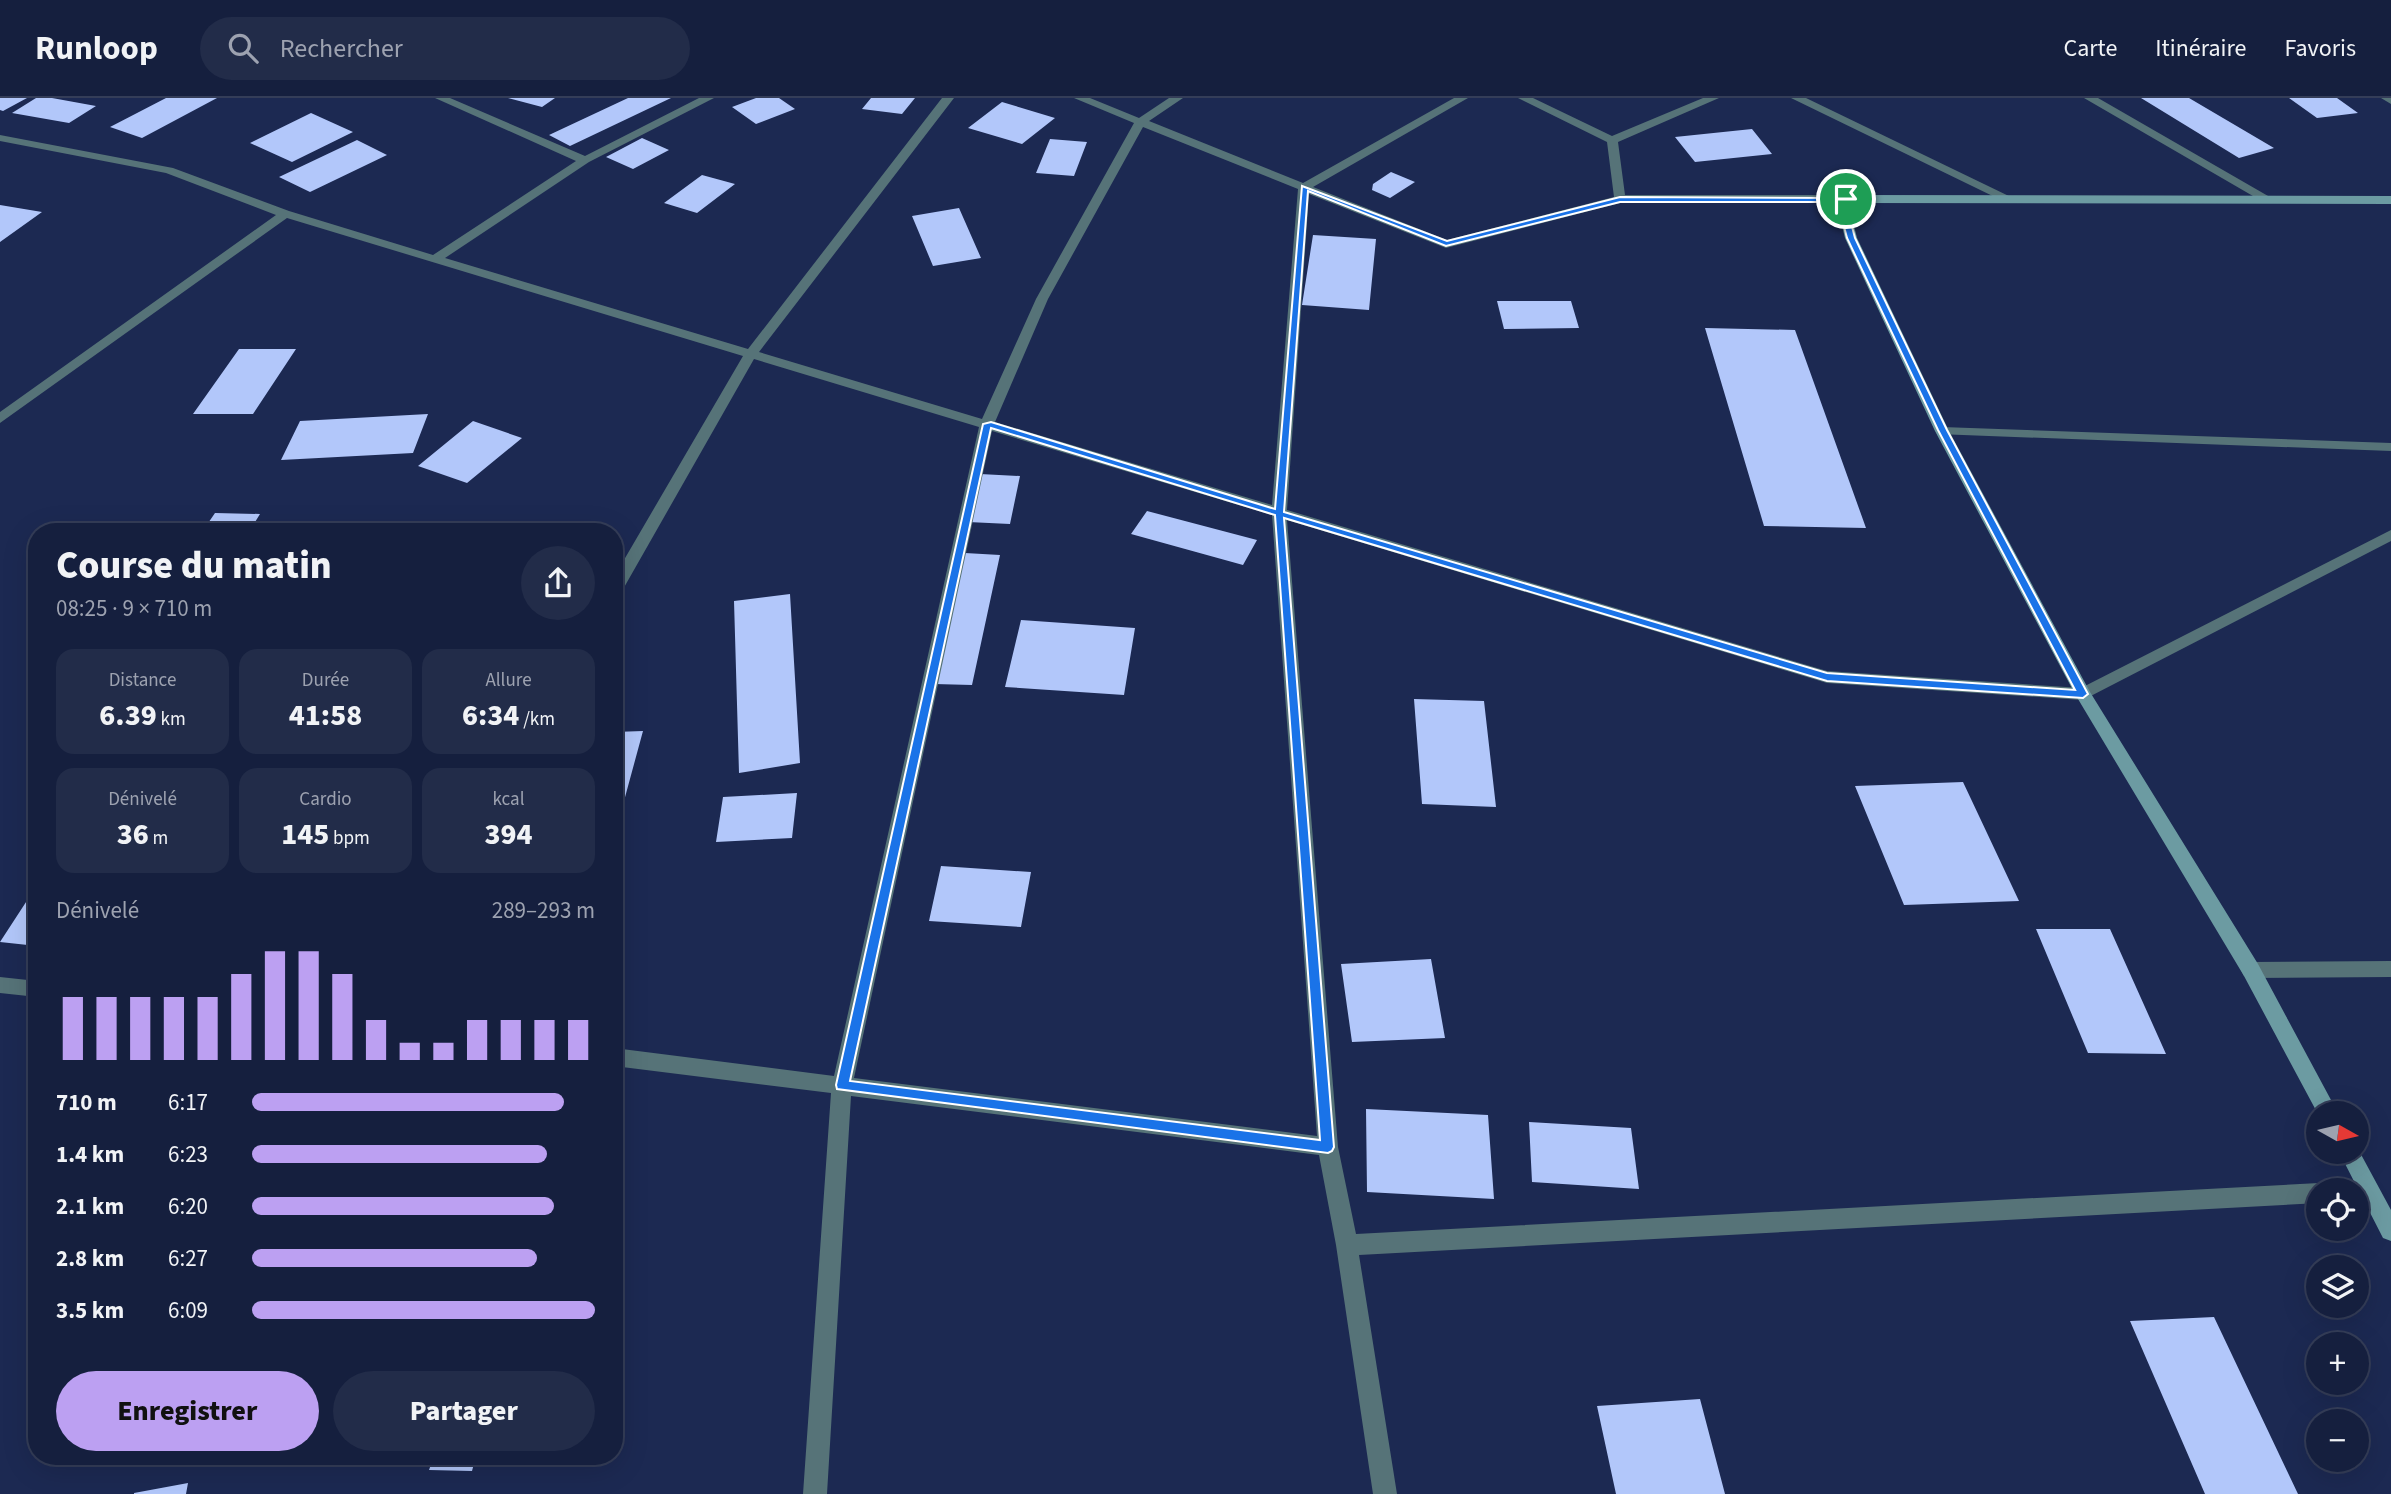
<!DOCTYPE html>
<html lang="fr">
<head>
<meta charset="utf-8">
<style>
	:root { --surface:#151f3e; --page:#222c49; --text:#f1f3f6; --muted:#9da2b0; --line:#343d58; --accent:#bca0f2 }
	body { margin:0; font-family:"Source Sans 3",sans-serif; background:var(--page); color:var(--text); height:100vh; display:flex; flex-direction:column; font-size:26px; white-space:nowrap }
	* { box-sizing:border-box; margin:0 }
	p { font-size:23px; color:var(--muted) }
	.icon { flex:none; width:38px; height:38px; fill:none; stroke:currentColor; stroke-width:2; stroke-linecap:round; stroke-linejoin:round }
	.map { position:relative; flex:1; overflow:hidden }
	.sheet { position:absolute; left:28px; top:425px; width:595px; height:942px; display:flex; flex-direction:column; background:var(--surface); border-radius:28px; box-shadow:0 7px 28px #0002,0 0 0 2px var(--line) }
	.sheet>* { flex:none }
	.needle { width:46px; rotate:98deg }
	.buttons { position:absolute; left:2306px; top:1003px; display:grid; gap:14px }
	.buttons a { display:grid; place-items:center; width:63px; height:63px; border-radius:50%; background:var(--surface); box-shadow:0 7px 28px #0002,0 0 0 2px var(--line); font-size:35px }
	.pin { position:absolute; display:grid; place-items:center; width:60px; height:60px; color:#fff; margin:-30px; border:4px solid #fff; border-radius:50%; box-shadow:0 2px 7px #0007 }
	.round { display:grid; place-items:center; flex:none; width:74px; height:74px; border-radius:37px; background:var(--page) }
	.headline { display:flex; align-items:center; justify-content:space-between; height:119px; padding:0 28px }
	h1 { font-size:38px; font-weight:800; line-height:52px }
	.stats { display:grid; grid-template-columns:repeat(3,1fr); gap:10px; height:119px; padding:7px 28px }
	.stats div { display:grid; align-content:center; border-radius:18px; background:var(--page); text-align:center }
	.stats b { font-size:30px; font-weight:800 }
	.stats small { font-size:19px; font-weight:400 }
	.stats p { font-size:19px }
	.chart { height:196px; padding:14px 28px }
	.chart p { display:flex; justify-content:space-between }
	.chart svg { width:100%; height:126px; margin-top:7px; stroke:var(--accent); stroke-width:6 }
	.primary-button { display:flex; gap:14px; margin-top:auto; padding:14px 28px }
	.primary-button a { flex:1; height:80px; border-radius:42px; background:var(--accent); color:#111; font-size:28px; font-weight:800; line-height:80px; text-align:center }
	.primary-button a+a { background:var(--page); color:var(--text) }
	ul { padding:0 28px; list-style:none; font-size:23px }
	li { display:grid; grid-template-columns:112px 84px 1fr; align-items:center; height:52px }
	li i { height:18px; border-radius:9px; background:var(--accent) }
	header { display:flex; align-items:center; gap:42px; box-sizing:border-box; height:98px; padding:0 35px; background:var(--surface); border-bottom:2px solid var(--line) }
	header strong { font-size:33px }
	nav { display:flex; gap:38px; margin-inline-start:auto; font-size:24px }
	.search { width:490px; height:63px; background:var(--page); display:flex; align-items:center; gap:18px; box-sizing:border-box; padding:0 24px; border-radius:38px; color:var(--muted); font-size:26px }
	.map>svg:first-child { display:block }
	.building { fill:#b2c7fa }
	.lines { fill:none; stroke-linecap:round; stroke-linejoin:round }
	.street { fill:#567378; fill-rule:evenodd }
	.secondary { fill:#6c9ba2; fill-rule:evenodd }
	.route { fill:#1a73e8; stroke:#fff; stroke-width:2; fill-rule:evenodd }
</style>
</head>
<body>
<header>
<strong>Runloop</strong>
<div class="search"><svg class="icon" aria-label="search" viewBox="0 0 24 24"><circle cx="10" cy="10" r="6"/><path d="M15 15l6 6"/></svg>Rechercher</div>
<nav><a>Carte</a><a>Itinéraire</a><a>Favoris</a></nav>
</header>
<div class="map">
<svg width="2391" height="1396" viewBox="0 0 2391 1396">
	<rect width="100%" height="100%" fill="#1c2952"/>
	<!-- building -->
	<path class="building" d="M0,0H27L3,13L0,12Z
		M36,0H52L96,8L69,25L12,15Z
		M166,0H217L142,40L110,29Z
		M508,0H555L542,9Z
		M628,0H671L570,48L549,37Z
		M756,0H779L795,11L756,26L732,9Z
		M871,0H915L902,16L862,11Z
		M2141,0H2189L2274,50L2239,60Z
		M2289,0H2337L2358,15L2317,20Z
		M1002,4L1055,20L1022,46L968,30Z
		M311,15L353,34L292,64L250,45Z
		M1752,31L1772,56L1695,64L1675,39Z
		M642,40L669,52L633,71L606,59Z
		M1050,41L1087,44L1074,78L1036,75Z
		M357,42L387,57L310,94L279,79Z
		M1391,74L1415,84L1390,100L1372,92L1373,86Z
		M702,77L735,86L697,115L664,105Z
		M0,107L42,114L0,144Z
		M959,110L981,160L933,168L912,118Z
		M1313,137L1376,141L1369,212L1302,207Z
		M1497,203H1571L1579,230L1504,231Z
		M1705,230L1795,232L1866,430L1764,428Z
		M239,251H296L253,316H193Z
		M428,316L413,355L281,362L300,323Z
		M473,323L522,340L467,385L418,368Z
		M980,376L1020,378L1010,426L968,424Z
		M1147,413L1257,442L1243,467L1131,436Z
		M215,415L260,416L249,434H202Z
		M965,455L1000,457L972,587L934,586Z
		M790,496L800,665L739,675L734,503Z
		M1021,522L1135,530L1124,597L1005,589Z
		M1414,601L1484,603L1496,709L1422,706Z
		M643,633L624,703H614V634Z
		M1963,684L2019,803L1904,807L1855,688Z
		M797,695L792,740L716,744L723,699Z
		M941,768L1031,774L1021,829L929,823Z
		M28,801L37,802V848L0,844Z
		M2036,831H2110L2166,956L2088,955Z
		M1431,861L1445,940L1352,944L1341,866Z
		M1366,1011L1488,1017L1494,1101L1367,1094Z
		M1529,1024L1631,1030L1639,1091L1532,1084Z
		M2214,1219L2298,1396H2205L2130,1223Z
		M1700,1301L1725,1396H1616L1597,1308Z
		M434,1358H476L472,1373L429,1372Z
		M188,1385L186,1396H134V1395Z"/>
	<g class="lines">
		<!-- street -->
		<path class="street" d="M435,0H450L585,58L699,0H714L589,64L445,160L748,251L942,0H954L759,254L982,321L1036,201L1134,25L1074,0H1090L1139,20L1169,0H1183L1149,23L1303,85L1454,0H1468L1313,89L1447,142L1614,99L1607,44L1518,0H1533L1612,38L1703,0H1719L1618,44L1625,97H1846L1850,98V104L1620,105L1446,150L1309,96L1287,412L1827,573L2081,590L2391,432V443L2083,602L1827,585L1287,422L1338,1049L1356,1136L2319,1085L2326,1088L2328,1092H2319V1105L1359,1157L1397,1396H1373L1336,1147L1319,1057L851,998L827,1396H803L831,995L614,968V950L834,978L979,329L754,261L622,493L614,498V479L743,258L287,120L0,325V314L276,117L166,75L0,43V37L173,70L289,113L433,157L576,63ZM1143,29L1298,91L1272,407L995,324L1048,201ZM992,333L1272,417L1317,1038L854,980Z
			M1791,0H1806L2015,101L2005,104Z
			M2084,0H2098L2275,102L2265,105Z
			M2381,0H2391V6Z
			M1942,329L2391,345V353L1937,336V330Z
			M2391,863V879L2251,880L2244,878L2241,872L2244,866L2251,864Z
			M0,879L37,883V899L0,895Z"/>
		<!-- secondary -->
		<path class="secondary" d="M1846,97L2391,98V106L1852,105L1851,116L1857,140L1949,333L2090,594L2258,866L2338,1015H2319V1018L2244,878L2075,596L1935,333L1845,140L1839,116L1840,101Z
			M2357,1049L2391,1112V1143L2383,1140L2339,1054H2357Z"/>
	</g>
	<!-- route -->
	<path class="route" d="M1302,88L1447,143L1620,99L1849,100V117L1855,140L1947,332L2088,596L2083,600L1827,583L1284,420L1334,1049L1332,1053L1328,1055L837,991L836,987L983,326L991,324L1275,411ZM1308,93L1446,148L1620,104H1842L1841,117L1847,140L1938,332L2075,592L1827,575L1284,414ZM991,330L1275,417L1320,1042L850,983Z"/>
</svg>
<div class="buttons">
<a><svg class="needle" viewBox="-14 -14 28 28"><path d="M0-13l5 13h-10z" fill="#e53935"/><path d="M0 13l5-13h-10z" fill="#9da2b0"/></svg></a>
<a><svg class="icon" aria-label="locate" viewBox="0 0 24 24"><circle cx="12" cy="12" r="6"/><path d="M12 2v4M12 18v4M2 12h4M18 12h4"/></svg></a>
<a><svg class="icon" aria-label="layers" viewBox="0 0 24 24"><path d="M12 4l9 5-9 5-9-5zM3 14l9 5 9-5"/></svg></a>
<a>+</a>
<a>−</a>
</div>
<div class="pin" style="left:1846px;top:101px;background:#1e9e55"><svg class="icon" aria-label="arrive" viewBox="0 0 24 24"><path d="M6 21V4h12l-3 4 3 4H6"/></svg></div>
<section class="sheet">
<div class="headline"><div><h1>Course du matin</h1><p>08:25 · 9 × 710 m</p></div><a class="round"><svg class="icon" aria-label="share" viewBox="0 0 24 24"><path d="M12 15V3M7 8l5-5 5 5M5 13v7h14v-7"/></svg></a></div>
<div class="stats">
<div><p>Distance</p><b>6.39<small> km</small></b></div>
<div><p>Durée</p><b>41:58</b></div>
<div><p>Allure</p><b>6:34<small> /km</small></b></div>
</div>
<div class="stats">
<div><p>Dénivelé</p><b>36<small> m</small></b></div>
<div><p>Cardio</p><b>145<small> bpm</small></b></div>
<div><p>kcal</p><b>394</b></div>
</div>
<div class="chart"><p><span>Dénivelé</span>289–293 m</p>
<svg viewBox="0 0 160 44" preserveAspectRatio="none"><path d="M5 44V22M15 44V22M25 44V22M35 44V22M45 44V22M55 44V14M65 44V6M75 44V6M85 44V14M95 44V30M105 44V38M115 44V38M125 44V30M135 44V30M145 44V30M155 44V30"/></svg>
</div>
<ul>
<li><b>710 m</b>6:17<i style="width:91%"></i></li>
<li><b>1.4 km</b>6:23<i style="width:86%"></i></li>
<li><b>2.1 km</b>6:20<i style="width:88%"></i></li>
<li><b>2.8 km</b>6:27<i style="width:83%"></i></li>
<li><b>3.5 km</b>6:09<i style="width:100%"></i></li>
</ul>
<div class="primary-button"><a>Enregistrer</a><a>Partager</a></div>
</section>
</div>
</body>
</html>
